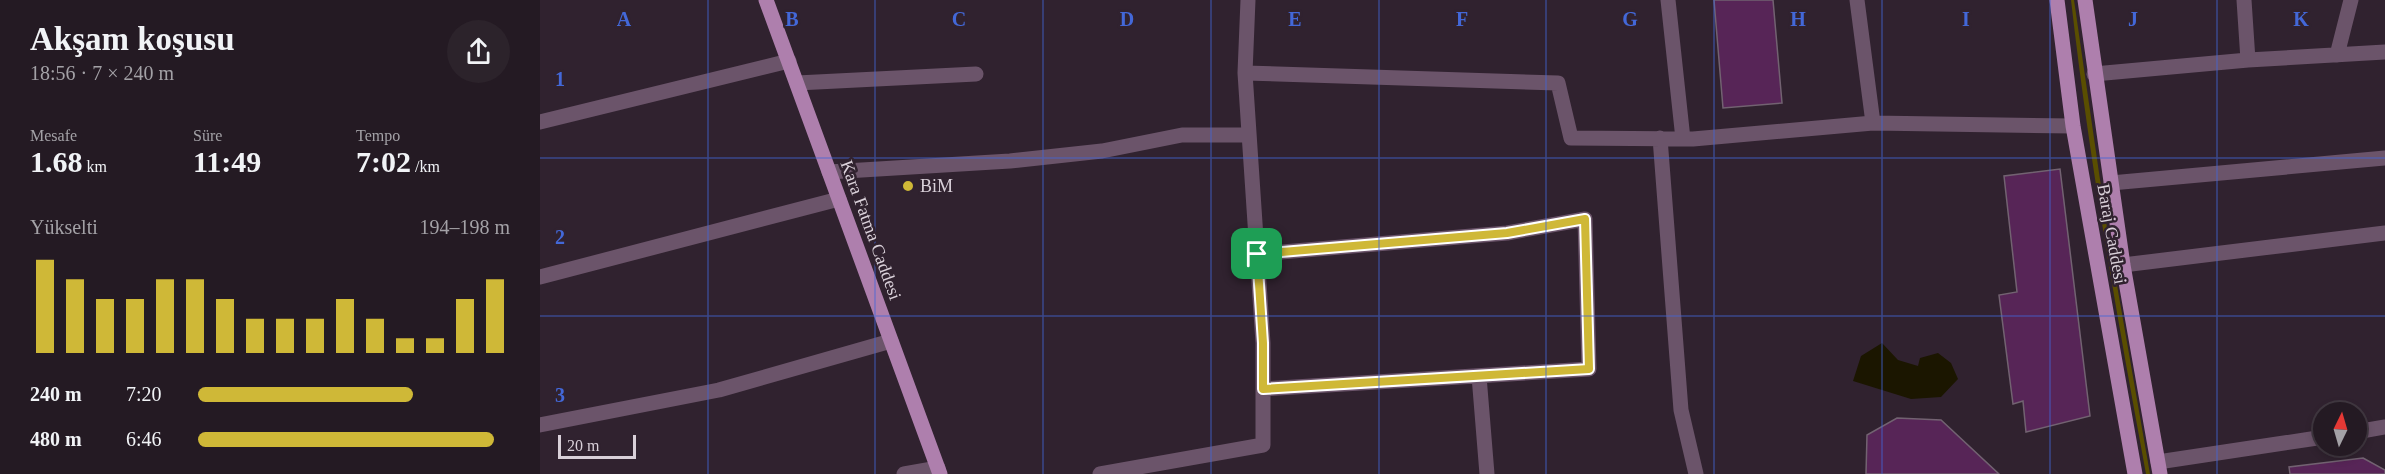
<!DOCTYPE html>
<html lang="tr">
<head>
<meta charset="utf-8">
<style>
	:root { --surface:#241a23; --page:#2c232b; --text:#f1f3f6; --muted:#a3a1a6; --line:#413841; --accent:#cfb837 }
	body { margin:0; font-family:"Times New Roman",serif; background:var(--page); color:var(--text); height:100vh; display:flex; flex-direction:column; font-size:22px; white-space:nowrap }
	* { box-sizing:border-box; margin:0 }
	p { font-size:20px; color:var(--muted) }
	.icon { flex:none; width:33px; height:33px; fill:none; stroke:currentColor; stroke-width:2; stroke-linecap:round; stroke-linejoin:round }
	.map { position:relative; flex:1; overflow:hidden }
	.details { display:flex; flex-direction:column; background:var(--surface); width:540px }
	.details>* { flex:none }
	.needle { width:39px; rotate:5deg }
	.tools { position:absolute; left:1773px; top:402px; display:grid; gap:12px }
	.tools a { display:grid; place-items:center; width:54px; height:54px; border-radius:50%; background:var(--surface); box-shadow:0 3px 9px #0003,0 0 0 2px var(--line); font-size:30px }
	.scale { position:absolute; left:18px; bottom:15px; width:78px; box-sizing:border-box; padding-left:6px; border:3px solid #d9d0d9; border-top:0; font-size:16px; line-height:21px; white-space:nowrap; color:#d9d0d9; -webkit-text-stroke:4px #30222f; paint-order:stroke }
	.pin { position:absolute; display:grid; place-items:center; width:51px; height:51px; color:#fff; margin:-26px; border-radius:12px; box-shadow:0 3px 9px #0006 }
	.round { display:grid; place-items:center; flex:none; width:63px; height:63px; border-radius:32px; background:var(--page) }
	.head { display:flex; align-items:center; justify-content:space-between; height:102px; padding:0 30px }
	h1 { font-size:33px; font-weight:800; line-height:45px }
	.stats { display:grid; grid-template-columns:repeat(3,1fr); gap:9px; height:102px; padding:6px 30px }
	.stats div { display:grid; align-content:center }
	.stats b { font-size:30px; font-weight:800 }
	.stats small { font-size:16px; font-weight:400 }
	.stats p { font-size:16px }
	.chart { height:168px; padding:12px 30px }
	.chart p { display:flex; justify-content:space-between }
	.chart svg { width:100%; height:108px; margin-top:6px; stroke:var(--accent); stroke-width:6 }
	ul { padding:0 30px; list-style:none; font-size:20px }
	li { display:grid; grid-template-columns:96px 72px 1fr; align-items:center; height:45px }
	li i { height:15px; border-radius:8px; background:var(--accent) }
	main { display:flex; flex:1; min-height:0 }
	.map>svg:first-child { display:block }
	.green { fill:#5a4e01 }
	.water { fill:#1b1600 }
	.building { fill:#572557; stroke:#726271; stroke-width:1.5 }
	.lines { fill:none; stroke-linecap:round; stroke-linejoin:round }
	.minor { stroke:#6b546a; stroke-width:15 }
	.major { stroke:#ae7fad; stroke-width:15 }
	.route-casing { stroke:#fff; stroke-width:12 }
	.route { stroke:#cfb837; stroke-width:8 }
	.grid { fill:none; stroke:#4368d8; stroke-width:1.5; stroke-opacity:0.55 }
	.poi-dot { fill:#cfb837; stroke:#30222f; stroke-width:2 }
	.labels { text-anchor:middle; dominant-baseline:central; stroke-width:5; stroke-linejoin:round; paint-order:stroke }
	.poi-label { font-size:18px; fill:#d9d0d9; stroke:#30222f; text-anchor:start }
	.street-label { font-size:18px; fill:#d9d0d9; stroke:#30222f }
	.grid-label { font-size:20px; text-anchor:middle; font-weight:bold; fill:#4368d8; stroke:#30222f; stroke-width:5; stroke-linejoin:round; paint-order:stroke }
</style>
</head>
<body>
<main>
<section class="details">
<div class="head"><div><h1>Akşam koşusu</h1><p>18:56 · 7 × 240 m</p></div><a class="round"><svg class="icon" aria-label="share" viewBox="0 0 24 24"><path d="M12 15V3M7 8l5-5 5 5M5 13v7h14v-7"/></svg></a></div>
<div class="stats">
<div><p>Mesafe</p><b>1.68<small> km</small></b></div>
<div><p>Süre</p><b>11:49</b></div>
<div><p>Tempo</p><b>7:02<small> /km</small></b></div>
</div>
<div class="chart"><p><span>Yükselti</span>194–198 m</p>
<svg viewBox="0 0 160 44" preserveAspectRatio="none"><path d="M5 44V6M15 44V14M25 44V22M35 44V22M45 44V14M55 44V14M65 44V22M75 44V30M85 44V30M95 44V30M105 44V22M115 44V30M125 44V38M135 44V38M145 44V22M155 44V14"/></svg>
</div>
<ul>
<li><b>240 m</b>7:20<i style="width:69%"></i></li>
<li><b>480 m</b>6:46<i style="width:95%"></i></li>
</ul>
</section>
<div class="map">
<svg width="1845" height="474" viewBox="0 0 1845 474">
	<rect width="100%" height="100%" fill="#30222f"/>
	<!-- green -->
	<path class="green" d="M1531,0H1534L1567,228L1610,474H1606C1577,317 1549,159 1531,0Z"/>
	<!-- water -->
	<path class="water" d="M1342,343L1358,360L1378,366L1380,358L1398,353L1411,363L1418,379L1401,397L1371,399L1313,381L1321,356Z"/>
	<!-- building -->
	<path class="building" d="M1174,0H1233L1242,103L1183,108Z
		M1520,169L1550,416L1486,432L1483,401L1473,404L1459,295L1477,292L1464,176Z
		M1357,418L1401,420L1459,474H1326L1327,435Z
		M1823,458L1845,470V474H1750L1749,467Z"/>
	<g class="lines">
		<!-- minor -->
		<path class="minor" d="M1128,0L1143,139
			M1317,0L1333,123
			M1704,0L1708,60
			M1797,55L1811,0
			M705,73L1018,83L1031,138L1153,139L1333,123L1533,126
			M1554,74L1708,60L1845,52
			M257,83L436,74
			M0,122L249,61
			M1120,138L1141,410L1156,474
			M289,172L470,161L562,151L642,135H709
			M1571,183L1845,158
			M717,254L967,233L1045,219L1049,369L723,389
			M1583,265L1845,233
			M0,277L299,199
			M939,376L947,474
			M0,425L179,390L351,341
			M1816,432L1845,427
			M1618,462L1784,437
			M364,474L398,468
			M560,474L723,445V343L705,73L708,0"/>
		<!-- major -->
		<path class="major" d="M226,0L400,474
			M1517,0L1533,126L1595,474
			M1545,0L1583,265L1620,474"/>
	</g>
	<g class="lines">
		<defs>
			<path id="route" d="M1045,219L1049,369L723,389V343L717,254L967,233Z"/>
		</defs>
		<!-- route casing -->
		<use href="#route" class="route-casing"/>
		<!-- route -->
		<use href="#route" class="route"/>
	</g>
	<!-- grid -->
	<path class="grid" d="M168,0V474M335,0V474M503,0V474M671,0V474M839,0V474M1006,0V474M1174,0V474M1342,0V474M1510,0V474M1677,0V474M0,158H1845M0,316H1845"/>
	<!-- markers -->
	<circle class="poi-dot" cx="368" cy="186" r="6"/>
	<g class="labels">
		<!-- poi labels -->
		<g class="poi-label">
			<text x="380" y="186">BiM</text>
		</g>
		<!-- street labels -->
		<g class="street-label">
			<text transform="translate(331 230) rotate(70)">Kara Fatma Caddesi</text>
			<text transform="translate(1572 234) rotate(80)">Baraj Caddesi</text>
		</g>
	</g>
	<g class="grid-label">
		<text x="84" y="26">A</text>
		<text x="252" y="26">B</text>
		<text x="419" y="26">C</text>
		<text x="587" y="26">D</text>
		<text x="755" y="26">E</text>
		<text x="922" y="26">F</text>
		<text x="1090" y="26">G</text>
		<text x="1258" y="26">H</text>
		<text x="1426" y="26">I</text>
		<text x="1593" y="26">J</text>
		<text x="1761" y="26">K</text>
		<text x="20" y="86">1</text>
		<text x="20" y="244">2</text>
		<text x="20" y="402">3</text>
	</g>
</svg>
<div class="tools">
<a><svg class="needle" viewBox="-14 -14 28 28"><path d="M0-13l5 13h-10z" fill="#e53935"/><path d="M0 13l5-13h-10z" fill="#a3a1a6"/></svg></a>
</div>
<div class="scale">20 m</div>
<div class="pin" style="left:717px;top:254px;background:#1e9e55"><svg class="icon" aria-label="arrive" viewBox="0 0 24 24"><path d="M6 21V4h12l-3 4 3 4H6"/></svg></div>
</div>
</main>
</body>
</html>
